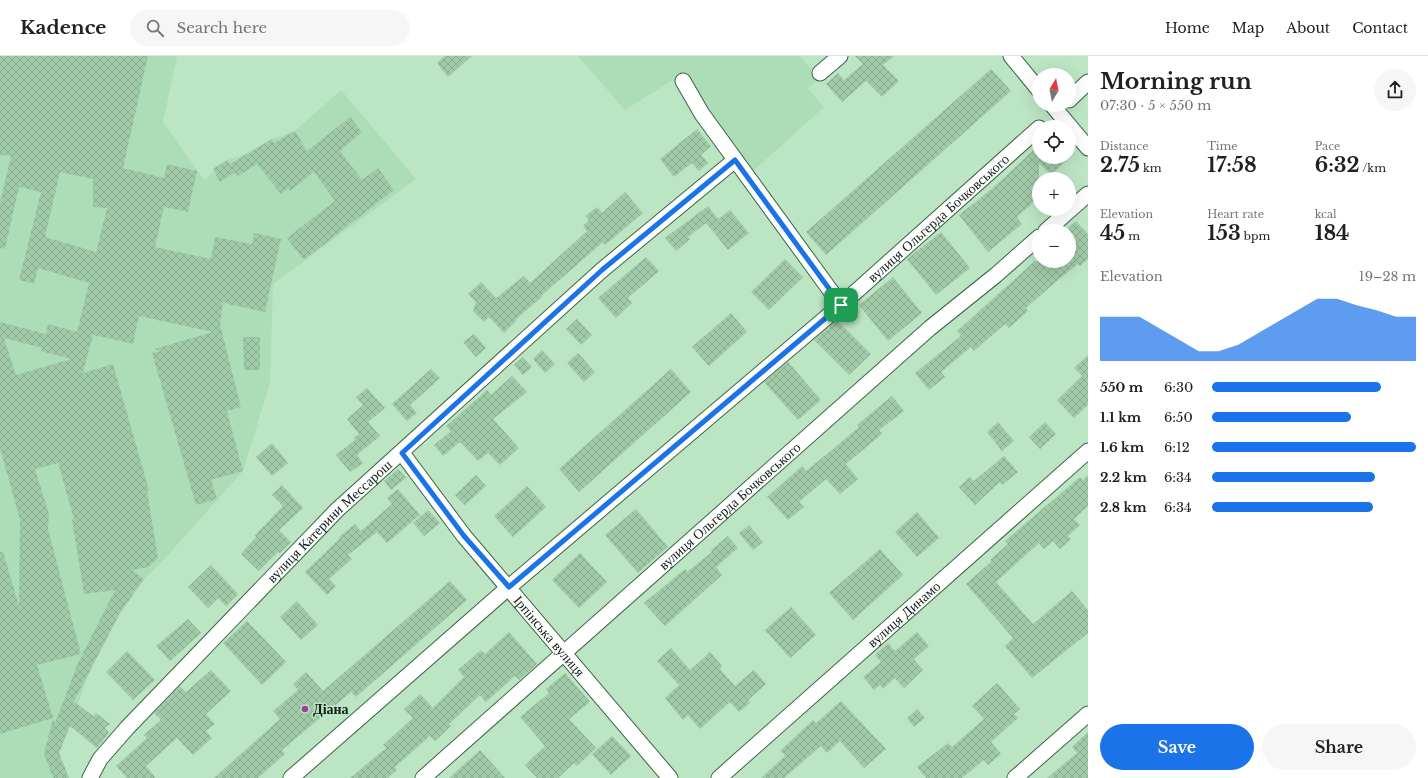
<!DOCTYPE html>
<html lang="en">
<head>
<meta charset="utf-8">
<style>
	:root { --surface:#fff; --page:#f6f6f6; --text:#202124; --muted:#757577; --line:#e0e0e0; --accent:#1a73e8 }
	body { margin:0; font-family:"Libre Baskerville",serif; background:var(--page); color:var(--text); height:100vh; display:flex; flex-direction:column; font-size:15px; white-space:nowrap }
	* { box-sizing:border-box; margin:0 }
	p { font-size:13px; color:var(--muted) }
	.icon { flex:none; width:22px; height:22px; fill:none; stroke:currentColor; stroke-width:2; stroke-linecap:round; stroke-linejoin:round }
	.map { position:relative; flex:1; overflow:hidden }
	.panel { display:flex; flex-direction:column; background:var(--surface); width:340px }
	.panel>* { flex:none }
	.needle { width:26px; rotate:10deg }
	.buttons { position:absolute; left:1032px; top:12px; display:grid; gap:8px }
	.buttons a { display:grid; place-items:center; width:44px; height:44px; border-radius:50%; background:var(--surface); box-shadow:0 4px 16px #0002; font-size:20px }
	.pin { position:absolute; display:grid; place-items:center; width:34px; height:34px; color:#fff; margin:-17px; border-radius:8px; box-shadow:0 2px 6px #0006 }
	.round { display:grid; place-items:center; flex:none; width:42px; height:42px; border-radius:21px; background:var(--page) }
	.head { display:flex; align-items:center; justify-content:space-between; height:68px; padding:0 12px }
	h1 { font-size:22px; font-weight:800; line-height:30px }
	.stats { display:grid; grid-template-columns:repeat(3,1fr); gap:6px; height:68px; padding:4px 12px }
	.stats div { display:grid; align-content:center }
	.stats b { font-size:20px; font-weight:800 }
	.stats small { font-size:11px; font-weight:400 }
	.stats p { font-size:11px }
	.chart { height:112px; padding:8px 12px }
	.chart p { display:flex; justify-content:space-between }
	.chart svg { width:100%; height:72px; margin-top:4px; fill:var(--accent); opacity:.7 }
	.action { display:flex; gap:8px; margin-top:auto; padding:8px 12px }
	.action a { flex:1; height:46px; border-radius:24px; background:var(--accent); color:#fff; font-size:16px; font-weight:800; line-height:46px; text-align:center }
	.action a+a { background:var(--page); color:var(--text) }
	ul { padding:0 12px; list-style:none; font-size:13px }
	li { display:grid; grid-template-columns:64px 48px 1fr; align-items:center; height:30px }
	li i { height:10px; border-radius:5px; background:var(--accent) }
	header { display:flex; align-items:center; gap:24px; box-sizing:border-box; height:56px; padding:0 20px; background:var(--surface); border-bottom:1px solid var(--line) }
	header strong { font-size:19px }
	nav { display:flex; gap:22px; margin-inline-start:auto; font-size:14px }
	.search { width:280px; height:36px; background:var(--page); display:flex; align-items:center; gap:10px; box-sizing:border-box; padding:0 14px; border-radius:22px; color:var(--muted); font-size:15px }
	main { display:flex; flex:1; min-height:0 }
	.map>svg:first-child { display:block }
	.built { fill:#adddb6 }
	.building { fill:url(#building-cross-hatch); fill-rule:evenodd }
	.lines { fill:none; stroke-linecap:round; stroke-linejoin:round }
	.minor-casing { stroke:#3d6346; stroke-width:17 }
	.minor { stroke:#fff; stroke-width:15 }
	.route-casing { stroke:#fff; stroke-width:8 }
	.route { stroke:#1a73e8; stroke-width:5 }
	.poi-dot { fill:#a33a9c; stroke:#bce5c3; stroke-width:1.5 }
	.labels { text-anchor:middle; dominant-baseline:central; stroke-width:3; stroke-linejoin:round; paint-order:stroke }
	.street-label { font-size:14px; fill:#101f13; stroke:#bce5c3 }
	.poi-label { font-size:14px; font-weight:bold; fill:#101f13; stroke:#bce5c3; text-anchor:start }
</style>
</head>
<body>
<header>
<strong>Kadence</strong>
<div class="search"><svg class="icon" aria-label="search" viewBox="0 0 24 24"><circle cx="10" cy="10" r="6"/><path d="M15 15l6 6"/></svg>Search here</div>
<nav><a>Home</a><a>Map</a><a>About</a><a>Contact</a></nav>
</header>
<main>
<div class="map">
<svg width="1088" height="722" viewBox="0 0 1088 722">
	<defs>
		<pattern id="building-cross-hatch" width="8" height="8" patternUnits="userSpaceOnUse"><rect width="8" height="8" fill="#a1caa9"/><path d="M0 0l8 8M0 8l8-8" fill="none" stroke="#8aad91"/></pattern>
	</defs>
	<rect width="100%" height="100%" fill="#bce5c3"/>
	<!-- built -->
	<path class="built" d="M0,0H177L163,66L204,124L227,104L245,98L272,83L295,75L341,34L416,123L273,228L270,327L243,415L159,509L144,523L120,557L91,613L59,697L69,722H0Z
		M578,0H800L819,22L808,33L824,51L751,117L691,33L671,25L625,54Z"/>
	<!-- building -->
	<path class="building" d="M0,0H148L123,112L164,122L167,108L197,115L188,156L164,151L155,191L211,203L215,181L252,188L254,177L281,183L265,256L223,247L220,268L241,351L227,355L243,415L211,424L217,443L196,449L152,297L161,295L154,293L213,276L139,260L133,288L93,279L83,317L113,308L149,434L147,435L158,502L148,511L132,514L144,523L120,557L72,649L75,646L93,660L96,657L110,668L105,672L109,677L97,692L70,670L59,697L69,722H53L44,698L53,663L55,667L78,607L115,534L84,538L72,464L74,463L58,407L35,413L49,458L48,473L81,598L37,609L53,662L0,678V496H3L19,550L20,464L0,392V266L46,278L48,268L77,276L89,227L38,212L34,228L19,224L41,136L19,131L5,193L0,192V147L11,100L0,99ZM60,116L93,123V151L107,152L96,196L45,181ZM4,282L42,292L41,295L71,303L16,319Z
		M445,0H472L448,21L437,7Z
		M855,0H894L883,9L899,25L882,41L866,25L842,46L826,28L838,17L844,24L863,8Z
		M991,13L1011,35L826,199L806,176Z
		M350,61L362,76L340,95L362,124L378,112L394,134L304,204L287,182L335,145L314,116L290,135L288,132L281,138L257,108L238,120L235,117L220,126L213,113L227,104L230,108L272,83L274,87L295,75L307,95Z
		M697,73L711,90L701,99L708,107L699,115L692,107L674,121L660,103Z
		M1039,89V101H1070L1051,119L1039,107V141L1017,161L1022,168L988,196L959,159L994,131Z
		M625,136L643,157L605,189L603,186L541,240L542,241L516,263L517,264L504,277L489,261L484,266L473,255L476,246L468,238L481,226L496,242L524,220L530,227L587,175L583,170L589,164L585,160L597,151L602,157Z
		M708,150L718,163L730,154L749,177L728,194L706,167L688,181L690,183L676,195L665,182Z
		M1076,165L1088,178V203L1080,210L1078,208L1059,223L1026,252L1028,255L1009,272L1005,268L974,295L971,291L941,316L945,321L929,334L915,317L961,280L957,275L1035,205H1069V171Z
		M941,176L970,212L936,239L907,203Z
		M646,201L659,215L628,242L632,247L616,262L598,242Z
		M785,203L803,221L769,254L751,236Z
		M893,221L922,257L888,285L859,249Z
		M731,257L747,276L709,310L692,291Z
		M577,263L592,279L581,289L566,273Z
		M837,264L871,298L849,319L814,284Z
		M474,278L486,292L476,301L463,286Z
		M243,281H260V314H244Z
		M542,294L555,308L545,317L533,303Z
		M578,297L595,316L584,326L567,307Z
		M1088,299V349L1074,362L1057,344L1082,320L1074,312Z
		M523,301L532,311L523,319L514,309Z
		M788,306L821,344L798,364L764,326Z
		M431,313L440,322L410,349L417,357L407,365L392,348Z
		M671,313L691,336L579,436L559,413Z
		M512,320L527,336L493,363L519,392L500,409L488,397L478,405L460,386L443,400L434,389L451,375L446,370L487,334L491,339Z
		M367,332L385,352L368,366L380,380L357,399L363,407L350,416L336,399L355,384L354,382L359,378L347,363L363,349L356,341Z
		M892,340L904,355L879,374L882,378L846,408L858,423L840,438L826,423L799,446L804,451L788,464L767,441L802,410L806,415L833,393L859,371L857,369Z
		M998,366L1014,385L1002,395L987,376Z
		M1045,366L1056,378L1040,393L1029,381Z
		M272,387L288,407L272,420L256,401Z
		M1004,400L1018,416L1002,429L1000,426L975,449L959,431L970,421L974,425Z
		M398,413L406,422L391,434L384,425Z
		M476,419L486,430L465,449L455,439Z
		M1088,419V450L1074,463L1080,469L1068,480L1071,483L1060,493L1053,485L1044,493L1039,487L996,526L1033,568L1072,535L1088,554V577L1032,622L1005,590L1013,582L966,528L992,505L990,504L1008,488L1005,485L1019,473L1080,421L1083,424Z
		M282,429L303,452L279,474L291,486L280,497L278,496L259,515L241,498L256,481L255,479L283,450L272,439Z
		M527,430L546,451L513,481L494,460Z
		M398,433L420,459L387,487L377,476L348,499L352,503L329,523L336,530L327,539L305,516L340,482L339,481L355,468L361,475L392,448L387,442Z
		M636,453L668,491L638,517L605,479Z
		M428,454L440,467L424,480L413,467Z
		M917,456L939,482L917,501L895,476Z
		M749,469L763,486L753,494L739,477Z
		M728,480L738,492L716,511L722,519L665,570L644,547L685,513L687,516L712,496L711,494Z
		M880,493L903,519L853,564L829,537Z
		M580,497L607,526L579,552L552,524Z
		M211,509L238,538L226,550L218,542L208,552L188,531Z
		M450,525L467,544L356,641L351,636L282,694L285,698L258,722H214L280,663L273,655L298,634L293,628L306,616L323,635Z
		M297,545L318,569L301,584L280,561Z
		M791,551L816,579L790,602L765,574Z
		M188,563L201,577L170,605L156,590Z
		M247,565L286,606L262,629L223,587Z
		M509,576L537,608L519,624L515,620L486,646L480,639L449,668L451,670L435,685L430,680L395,711L397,714L388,722H350L386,692L383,689L413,662L404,653L420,638L433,652L464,621L458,614L481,594L485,598Z
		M917,576L929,590L914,603L923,614L904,632L895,622L883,633L880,629L874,634L863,621L881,606L875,599L888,587L895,595Z
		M671,592L690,614L710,596L722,610L720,613L735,630L754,614L766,628L748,644L750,647L739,656L730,646L700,673L688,659L683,664L665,642L679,629L657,605Z
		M127,595L155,624L133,644L106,616Z
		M211,614L231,635L206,658L215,668L206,675L212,682L193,699L177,682L146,710L156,722H127L116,710L147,682L144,679L161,664L154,657L180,630L186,636Z
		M565,617L590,646L569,663L596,692L577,710L574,707L558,722H537L525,709L545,690L520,661L549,637L546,633Z
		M997,627L1020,653L1014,658L1018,662L991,686L1001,698L988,709L984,704L962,722H926L917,711L948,687L952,691L984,663L972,650Z
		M841,645L886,693L864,712L840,685L827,697L821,690L784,722H761L785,700L781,694L813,664L816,667Z
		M917,653L925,662L914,671L907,662Z
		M1088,676V722H1047L1077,697L1072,691Z
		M612,680L631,700L611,719L592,698Z
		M480,694L505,722H449Z"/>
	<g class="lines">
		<defs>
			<g id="minor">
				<path d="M1011,0L1039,34"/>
				<path d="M820,17L840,0"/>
				<path d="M683,25L702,58L841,249"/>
				<path d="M1069,44L1088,26"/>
				<path d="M1052,49L1088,92"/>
				<path d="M1046,175L1088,138"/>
				<path id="s1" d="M402,397L464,480L670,722"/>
				<path id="s2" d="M90,722L100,703L127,672L337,454L602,214L735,104"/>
				<path id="s3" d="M291,722L509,531L841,249L1039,72"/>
				<path id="s4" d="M423,722L930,272L996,219L1039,181"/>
				<path id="s5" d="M719,722L1088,395"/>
				<path d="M1015,722L1088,658"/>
			</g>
		</defs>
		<!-- minor casing -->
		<use href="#minor" class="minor-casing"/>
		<!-- minor -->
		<use href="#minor" class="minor"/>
	</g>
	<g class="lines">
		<defs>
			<path id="route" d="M735,104L841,249L509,531L464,480L402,397L602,214Z"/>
		</defs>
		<!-- route casing -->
		<use href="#route" class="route-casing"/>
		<!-- route -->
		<use href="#route" class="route"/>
	</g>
	<!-- markers -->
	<circle class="poi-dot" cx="305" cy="653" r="4"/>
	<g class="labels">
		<!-- street labels -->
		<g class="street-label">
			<text stroke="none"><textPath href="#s3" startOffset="856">вулиця Ольгерда Бочковського</textPath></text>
			<text stroke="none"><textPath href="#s4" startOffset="410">вулиця Ольгерда Бочковського</textPath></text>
			<text stroke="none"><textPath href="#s2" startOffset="352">вулиця Катерини Мессарош</textPath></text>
			<text stroke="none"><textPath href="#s5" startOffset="247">вулиця Динамо</textPath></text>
			<text stroke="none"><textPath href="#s1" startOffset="235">Ірпінська вулиця</textPath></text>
		</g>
		<!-- poi labels -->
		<g class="poi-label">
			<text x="313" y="653">Діана</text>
		</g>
	</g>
</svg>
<div class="buttons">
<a><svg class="needle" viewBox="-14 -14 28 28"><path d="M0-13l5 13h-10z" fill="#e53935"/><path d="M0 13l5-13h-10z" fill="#757577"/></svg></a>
<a><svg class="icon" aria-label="locate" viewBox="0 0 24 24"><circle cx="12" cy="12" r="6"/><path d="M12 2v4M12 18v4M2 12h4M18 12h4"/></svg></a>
<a>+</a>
<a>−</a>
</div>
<div class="pin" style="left:841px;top:249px;background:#1e9e55"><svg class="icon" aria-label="arrive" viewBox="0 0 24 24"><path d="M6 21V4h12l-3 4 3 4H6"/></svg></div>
</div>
<section class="panel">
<div class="head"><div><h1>Morning run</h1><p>07:30 · 5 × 550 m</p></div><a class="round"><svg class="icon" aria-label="share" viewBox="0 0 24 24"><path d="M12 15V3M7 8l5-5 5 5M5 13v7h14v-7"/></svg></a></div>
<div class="stats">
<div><p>Distance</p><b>2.75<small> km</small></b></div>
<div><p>Time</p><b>17:58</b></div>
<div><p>Pace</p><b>6:32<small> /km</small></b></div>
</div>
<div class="stats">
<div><p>Elevation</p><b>45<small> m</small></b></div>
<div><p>Heart rate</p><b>153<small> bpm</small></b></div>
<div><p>kcal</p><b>184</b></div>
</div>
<div class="chart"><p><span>Elevation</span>19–28 m</p>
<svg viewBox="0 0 160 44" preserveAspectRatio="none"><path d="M0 44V17L10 17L20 17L30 24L40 31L50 38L60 38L70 34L80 27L90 20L100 13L110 6L120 6L130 10L140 13L150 17L160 17V44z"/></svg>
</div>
<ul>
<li><b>550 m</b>6:30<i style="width:83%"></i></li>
<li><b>1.1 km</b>6:50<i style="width:68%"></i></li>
<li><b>1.6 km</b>6:12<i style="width:100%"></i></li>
<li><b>2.2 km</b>6:34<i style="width:80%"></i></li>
<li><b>2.8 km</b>6:34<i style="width:79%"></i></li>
</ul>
<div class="action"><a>Save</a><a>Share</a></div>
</section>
</main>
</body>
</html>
